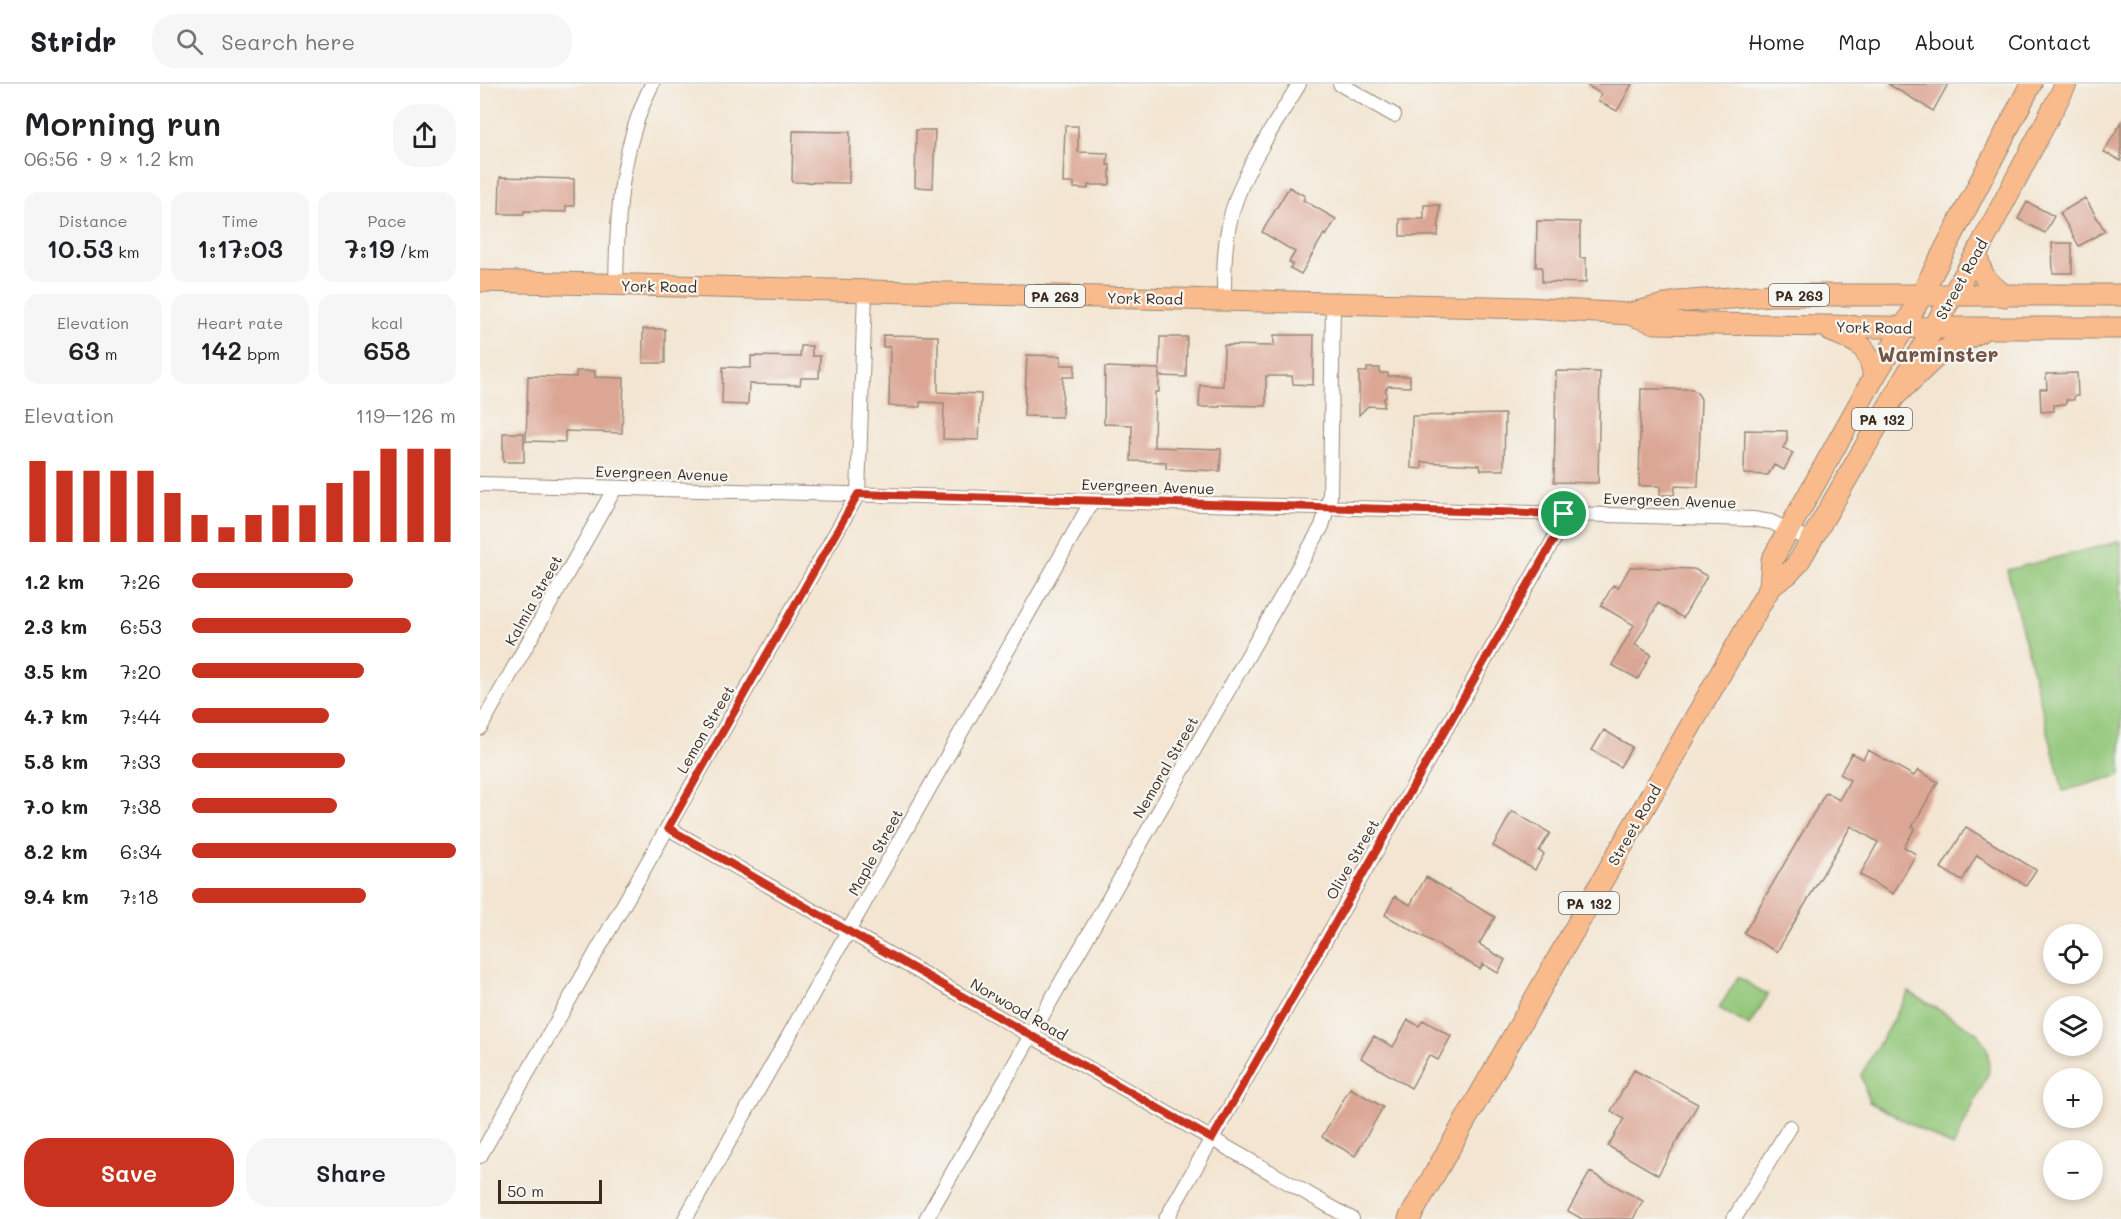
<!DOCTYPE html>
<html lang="en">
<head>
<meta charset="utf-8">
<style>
	:root { --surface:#fff; --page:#f6f6f6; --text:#202124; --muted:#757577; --line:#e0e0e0; --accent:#c8321e }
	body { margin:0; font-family:Mali,sans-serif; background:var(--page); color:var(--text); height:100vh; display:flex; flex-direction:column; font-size:22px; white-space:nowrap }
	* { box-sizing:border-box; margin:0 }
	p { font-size:20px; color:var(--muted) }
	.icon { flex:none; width:33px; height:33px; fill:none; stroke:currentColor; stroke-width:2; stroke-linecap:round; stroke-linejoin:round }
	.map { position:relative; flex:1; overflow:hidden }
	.drawer { display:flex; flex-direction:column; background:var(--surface); width:480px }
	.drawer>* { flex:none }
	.buttons { position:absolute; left:1563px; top:840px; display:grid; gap:12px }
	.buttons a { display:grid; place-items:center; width:60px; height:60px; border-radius:50%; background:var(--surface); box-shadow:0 3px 9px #0003; font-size:30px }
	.scale { position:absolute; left:18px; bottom:15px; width:104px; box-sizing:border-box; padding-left:6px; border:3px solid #3b2a1e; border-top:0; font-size:16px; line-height:21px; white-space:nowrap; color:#3b2a1e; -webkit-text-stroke:4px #f6f6f2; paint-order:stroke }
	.pin { position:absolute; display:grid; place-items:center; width:51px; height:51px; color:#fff; margin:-26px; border:3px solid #fff; border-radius:50%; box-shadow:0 2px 6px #0007 }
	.round { display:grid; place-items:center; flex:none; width:63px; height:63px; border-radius:24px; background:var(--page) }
	.headline { display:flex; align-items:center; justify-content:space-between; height:102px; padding:0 24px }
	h1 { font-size:33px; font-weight:600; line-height:45px }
	.stats { display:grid; grid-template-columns:repeat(3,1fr); gap:9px; height:102px; padding:6px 24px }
	.stats div { display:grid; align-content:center; border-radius:15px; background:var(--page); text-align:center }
	.stats b { font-size:26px; font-weight:600 }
	.stats small { font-size:16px; font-weight:400 }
	.stats p { font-size:16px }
	.chart { height:168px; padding:12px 24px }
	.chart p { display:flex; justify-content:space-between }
	.chart svg { width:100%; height:108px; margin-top:6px; stroke:var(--accent); stroke-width:6 }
	.primary-button { display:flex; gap:12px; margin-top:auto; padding:12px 24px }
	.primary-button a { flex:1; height:69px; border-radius:24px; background:var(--accent); color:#fff; font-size:24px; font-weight:600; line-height:69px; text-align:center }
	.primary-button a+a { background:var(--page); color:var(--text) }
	ul { padding:0 24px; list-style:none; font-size:20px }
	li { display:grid; grid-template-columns:96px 72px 1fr; align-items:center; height:45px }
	li i { height:15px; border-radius:8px; background:var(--accent) }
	header { display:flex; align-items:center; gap:36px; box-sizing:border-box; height:84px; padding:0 30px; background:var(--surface); border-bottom:2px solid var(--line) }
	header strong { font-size:28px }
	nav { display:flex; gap:33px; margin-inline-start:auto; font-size:21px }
	.search { width:420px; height:54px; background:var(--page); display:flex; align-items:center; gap:15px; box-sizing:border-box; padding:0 21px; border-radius:24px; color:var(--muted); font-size:22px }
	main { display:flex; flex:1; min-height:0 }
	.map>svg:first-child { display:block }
	.green { fill:#91c678; stroke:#66784b; stroke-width:1.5 }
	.building { fill:#dba694 }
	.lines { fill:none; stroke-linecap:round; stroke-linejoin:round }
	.minor-casing { stroke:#978878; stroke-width:16 }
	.primary-casing { stroke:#978878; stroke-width:23 }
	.trunk-casing { stroke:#978878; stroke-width:23 }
	.minor { stroke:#fff; stroke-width:14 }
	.primary { stroke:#fabb8c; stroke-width:21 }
	.trunk { stroke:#fabb8c; stroke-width:21 }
	.route-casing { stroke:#fff; stroke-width:12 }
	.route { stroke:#c8321e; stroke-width:8 }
	.labels { text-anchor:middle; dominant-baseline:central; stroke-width:4.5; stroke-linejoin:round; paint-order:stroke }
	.shield { fill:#f6f6f2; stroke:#73675e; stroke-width:1.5 }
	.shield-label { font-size:14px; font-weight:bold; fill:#3b2a1e }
	.street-label { font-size:15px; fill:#3b2a1e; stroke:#f6f6f2 }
	.district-label { font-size:21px; font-weight:bold; fill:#735547; stroke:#f6f6f2 }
</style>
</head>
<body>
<header>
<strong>Stridr</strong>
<div class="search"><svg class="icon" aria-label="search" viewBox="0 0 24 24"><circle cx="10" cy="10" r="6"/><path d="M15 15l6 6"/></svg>Search here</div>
<nav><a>Home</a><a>Map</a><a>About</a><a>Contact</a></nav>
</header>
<main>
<section class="drawer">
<div class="headline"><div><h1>Morning run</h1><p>06:56 · 9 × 1.2 km</p></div><a class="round"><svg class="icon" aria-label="share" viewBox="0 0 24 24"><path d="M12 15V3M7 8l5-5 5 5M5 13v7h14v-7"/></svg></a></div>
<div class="stats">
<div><p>Distance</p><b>10.53<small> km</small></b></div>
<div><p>Time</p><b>1:17:03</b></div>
<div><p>Pace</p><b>7:19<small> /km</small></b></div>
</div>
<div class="stats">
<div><p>Elevation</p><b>63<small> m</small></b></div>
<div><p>Heart rate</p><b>142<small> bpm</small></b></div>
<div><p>kcal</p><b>658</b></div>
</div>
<div class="chart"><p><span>Elevation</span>119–126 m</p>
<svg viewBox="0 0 160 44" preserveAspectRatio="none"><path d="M5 44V11M15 44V15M25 44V15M35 44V15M45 44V15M55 44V24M65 44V33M75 44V38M85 44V33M95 44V29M105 44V29M115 44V20M125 44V15M135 44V6M145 44V6M155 44V6"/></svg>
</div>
<ul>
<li><b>1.2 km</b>7:26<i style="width:61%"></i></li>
<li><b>2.3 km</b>6:53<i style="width:83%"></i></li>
<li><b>3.5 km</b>7:20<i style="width:65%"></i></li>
<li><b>4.7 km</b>7:44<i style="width:52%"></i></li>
<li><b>5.8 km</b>7:33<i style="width:58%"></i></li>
<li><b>7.0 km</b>7:38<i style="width:55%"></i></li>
<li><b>8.2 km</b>6:34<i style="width:100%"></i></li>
<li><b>9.4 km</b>7:18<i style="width:66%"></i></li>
</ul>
<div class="primary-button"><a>Save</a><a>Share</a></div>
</section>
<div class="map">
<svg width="1641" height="1135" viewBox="0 0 1641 1135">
	<rect width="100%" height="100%" fill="#f6f6f2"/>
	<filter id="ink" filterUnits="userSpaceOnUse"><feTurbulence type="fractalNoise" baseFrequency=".0167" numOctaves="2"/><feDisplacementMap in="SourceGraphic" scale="12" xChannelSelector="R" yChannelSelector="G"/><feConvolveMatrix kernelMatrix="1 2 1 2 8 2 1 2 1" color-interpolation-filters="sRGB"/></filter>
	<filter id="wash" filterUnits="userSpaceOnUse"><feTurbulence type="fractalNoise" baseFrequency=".008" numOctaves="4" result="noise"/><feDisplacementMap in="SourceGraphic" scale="24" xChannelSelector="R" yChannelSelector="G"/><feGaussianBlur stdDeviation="1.35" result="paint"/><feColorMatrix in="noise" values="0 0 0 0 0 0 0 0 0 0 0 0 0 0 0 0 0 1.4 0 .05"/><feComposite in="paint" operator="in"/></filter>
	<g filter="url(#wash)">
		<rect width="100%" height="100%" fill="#f3e5d1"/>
		<!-- green -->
		<path class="green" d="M1641,457V691L1583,707L1527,486Z
			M1258,893L1288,911L1269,942L1239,924Z
			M1429,908L1498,949L1508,967L1509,988L1473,1063L1389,1018L1381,991Z"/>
		<g id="blocks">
			<!-- building -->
			<path class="building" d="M1105,0H1152L1137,27L1118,17L1121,10Z
				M1408,0H1468L1453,27Z
				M1641,38V77L1624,68Z
				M585,42H598V68L628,69L627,81H630V100L628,101H608V105L594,104V99H583Z
				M436,46H455L453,104L435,103Z
				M313,47L370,48L369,99L312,98Z
				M20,93L94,95V122H86V128L44,127V130H19Z
				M809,103L825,112L823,116L856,135L846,152L844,150L821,190L810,184L813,180L809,178L815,168L782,148Z
				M1605,114L1625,147L1599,162L1580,129Z
				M1547,118L1574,132L1565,149L1538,135Z
				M944,121H960L958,152H920V135H944Z
				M1057,137L1100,138V174H1106V199L1062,198V183H1056Z
				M1572,159H1592V189H1573Z
				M163,245H185V279H163Z
				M403,251L458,252V308L501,310L499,356L463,355L464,319L440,318V323L409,322L410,263H403Z
				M794,251H834L833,301L813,300L812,292H786V322L740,321V323H719L720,301L743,302L744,261L794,262Z
				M680,253H707L706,293L679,292Z
				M321,262H332V272H340L339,294H321L320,301L269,300L268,319L266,321L242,320L243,283L271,284V272L320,273Z
				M547,271L581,272V281H595L594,293H583L582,333L544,332Z
				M625,283L679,285V308H675L674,363L741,365L740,387L686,385V378L651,377L652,341L624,340Z
				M887,284H900V289H908V292H930V303L908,302L906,305V314H904V323L888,322L879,331V288H887Z
				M96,287H115V293L144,294L142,349L85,347V358L46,357L48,292L96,293Z
				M1076,287L1120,288L1118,399L1074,398Z
				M1597,289L1598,312H1594V316H1586V320L1574,321V327L1561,328L1560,305H1567L1566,290Z
				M1161,305H1212L1218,310L1221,315L1218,403L1195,402L1194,411H1180V402H1159Z
				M1025,330L1024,386H1001L1000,381L942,378V385L931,384L932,332Z
				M1265,346L1307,347V357L1303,364L1313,369L1304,386L1294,381L1288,391L1264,390Z
				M23,349H44V378H23Z
				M1150,483L1214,485L1227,492L1203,534L1178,519L1155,561L1171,570L1158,595L1132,581L1154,541L1121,522L1133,501L1138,504Z
				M1124,646L1152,663L1140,683L1112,666Z
				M1388,666L1434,692L1438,686L1458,698L1432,743L1435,744L1424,763L1436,770L1413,810L1380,791L1398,758L1371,742L1297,868L1264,849L1346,708L1359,716L1370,696L1360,690L1372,669L1383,675Z
				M1032,727L1070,749L1059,767L1064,770L1055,786L1013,762Z
				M1486,743L1556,786L1546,802L1497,771L1482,797L1461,784Z
				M946,793L1015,833L999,860L1025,876L1018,889L1003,880L1000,885L905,831L915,812L930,821Z
				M928,936L939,942L943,936L971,952L958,976L949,971L931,1004L881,974L894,952L913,963Z
				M1154,986L1218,1020L1178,1091L1128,1062L1144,1035L1131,1027Z
				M870,1004L903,1023L875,1072L842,1053Z
				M1110,1088L1163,1117L1153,1135H1102L1088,1127Z"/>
		</g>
	</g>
	<g filter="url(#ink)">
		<use href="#blocks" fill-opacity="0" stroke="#978878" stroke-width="1.5"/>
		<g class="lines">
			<defs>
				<path id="minor" d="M860,0L914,31
					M136,201C137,130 140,65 172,0
					M744,216C744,191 744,166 749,141C758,92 794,43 819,0
					M0,400L1273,435L1291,438L1330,456
					M0,644L135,404
					M188,744L872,1135
					M0,1072L378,410L385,207
					M205,1135L612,417
					M446,1135L842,442L850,413L853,218
					M686,1135L1073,457L1084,430
					M1254,1135L1310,1043"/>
				<path id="primary" d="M1290,503L1292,476L1394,293L1424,244L1551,0
					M929,1135L1290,503L1308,490L1318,479L1497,169L1586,0"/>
				<path id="trunk" d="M1497,169C1500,192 1507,198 1525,212
					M0,197L1047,224L1149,230L1175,239L1454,244H1641
					M1149,230L1197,218L1291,211H1641
					M1351,247C1380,259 1388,260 1394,293
					M1416,311L1460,269L1501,247"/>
			</defs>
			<!-- minor casing -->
			<use href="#minor" class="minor-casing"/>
			<!-- primary casing -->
			<use href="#primary" class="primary-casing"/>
			<!-- trunk casing -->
			<use href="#trunk" class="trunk-casing"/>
			<!-- minor -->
			<use href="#minor" class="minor"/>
			<!-- primary -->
			<use href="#primary" class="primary"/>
			<!-- trunk -->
			<use href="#trunk" class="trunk"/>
		</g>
	</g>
	<g class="lines" filter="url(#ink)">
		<defs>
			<path id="route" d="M378,410L1084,430L1073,457L732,1055L188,744Z"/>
		</defs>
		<!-- route casing -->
		<use href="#route" class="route-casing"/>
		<!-- route -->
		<use href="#route" class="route"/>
	</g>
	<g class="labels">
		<!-- shield labels -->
		<g class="shield">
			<rect x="1289" y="200" width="60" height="22" rx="4.5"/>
			<rect x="545" y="201" width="60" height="22" rx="4.5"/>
			<rect x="1372" y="324" width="60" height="22" rx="4.5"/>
			<rect x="1079" y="808" width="60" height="22" rx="4.5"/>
		</g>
		<g class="shield-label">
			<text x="1319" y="211">PA 263</text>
			<text x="575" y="212">PA 263</text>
			<text x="1402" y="335">PA 132</text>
			<text x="1109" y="819">PA 132</text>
		</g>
		<!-- street labels -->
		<g class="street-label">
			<text transform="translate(1481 195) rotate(-61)">Street Road</text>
			<text transform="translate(179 202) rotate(1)">York Road</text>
			<text transform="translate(665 214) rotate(1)">York Road</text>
			<text transform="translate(1394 243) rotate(1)">York Road</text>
			<text transform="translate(182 389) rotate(2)">Evergreen Avenue</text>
			<text transform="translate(668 402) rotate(2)">Evergreen Avenue</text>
			<text transform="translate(1190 416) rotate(2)">Evergreen Avenue</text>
			<text transform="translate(53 516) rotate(-61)">Kalmia Street</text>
			<text transform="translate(225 645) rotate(-60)">Lemon Street</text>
			<text transform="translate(685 683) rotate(-60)">Nemoral Street</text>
			<text transform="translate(1154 741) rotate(-60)">Street Road</text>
			<text transform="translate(395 768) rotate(-61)">Maple Street</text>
			<text transform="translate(872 775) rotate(-60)">Olive Street</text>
			<text transform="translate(539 925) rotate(30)">Norwood Road</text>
		</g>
		<!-- district labels -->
		<g class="district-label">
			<text x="1458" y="269">Warminster</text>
		</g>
	</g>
</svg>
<div class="buttons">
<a><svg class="icon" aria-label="locate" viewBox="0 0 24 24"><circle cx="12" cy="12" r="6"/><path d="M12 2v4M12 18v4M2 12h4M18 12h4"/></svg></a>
<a><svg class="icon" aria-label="layers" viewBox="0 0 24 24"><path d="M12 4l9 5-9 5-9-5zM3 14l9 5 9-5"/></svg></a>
<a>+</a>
<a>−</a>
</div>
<div class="scale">50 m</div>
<div class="pin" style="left:1084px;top:430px;background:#1e9e55"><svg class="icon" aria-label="arrive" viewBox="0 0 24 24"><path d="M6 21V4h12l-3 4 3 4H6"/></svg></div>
</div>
</main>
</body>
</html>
